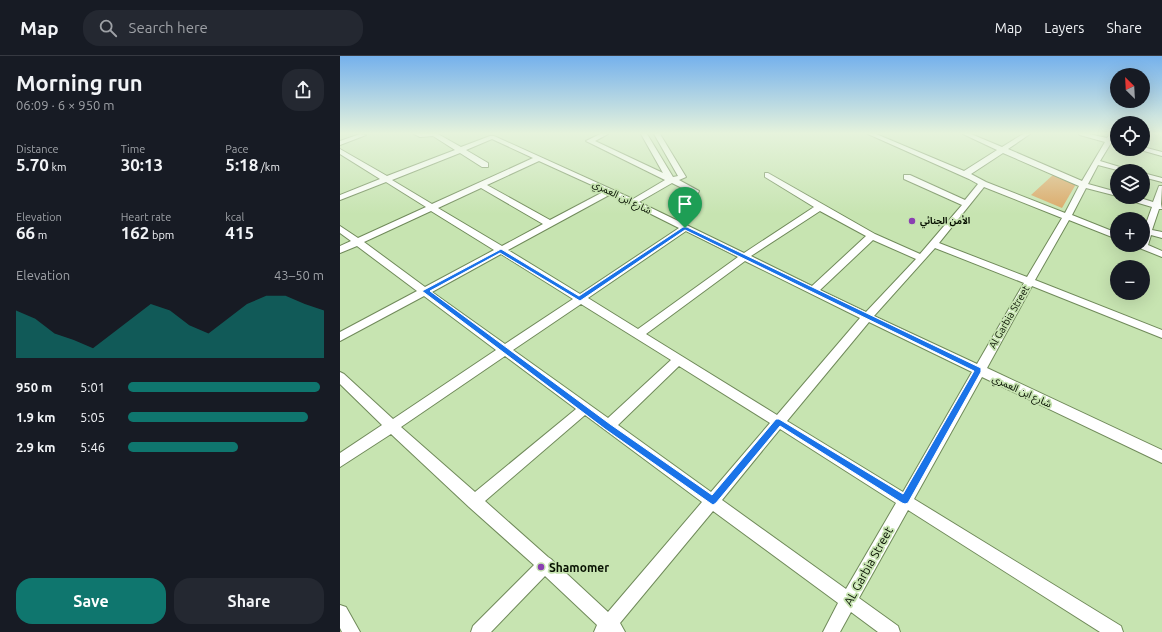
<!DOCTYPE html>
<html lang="en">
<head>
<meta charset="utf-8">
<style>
	:root { --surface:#171b24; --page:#242831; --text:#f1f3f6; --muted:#9ea1a6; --line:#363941; --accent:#0f766e }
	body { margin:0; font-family:Ubuntu,"Noto Sans Arabic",sans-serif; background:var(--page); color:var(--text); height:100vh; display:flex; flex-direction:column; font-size:15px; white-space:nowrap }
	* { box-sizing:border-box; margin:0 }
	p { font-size:13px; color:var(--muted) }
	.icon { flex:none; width:22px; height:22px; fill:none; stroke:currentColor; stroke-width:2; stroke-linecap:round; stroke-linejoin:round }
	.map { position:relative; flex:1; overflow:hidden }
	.side { display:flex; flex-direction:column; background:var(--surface); width:340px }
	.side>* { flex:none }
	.needle { width:26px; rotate:336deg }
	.tools { position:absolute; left:770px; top:12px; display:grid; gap:8px }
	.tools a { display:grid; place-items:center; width:40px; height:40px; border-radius:50%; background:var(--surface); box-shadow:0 4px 16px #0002; font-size:20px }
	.pin { position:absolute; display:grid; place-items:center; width:34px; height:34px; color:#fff; margin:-41px -17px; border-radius:50% 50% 50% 0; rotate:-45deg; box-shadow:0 0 4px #0007 }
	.pin .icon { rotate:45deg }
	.round { display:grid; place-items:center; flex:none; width:42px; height:42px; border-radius:16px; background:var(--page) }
	.head { display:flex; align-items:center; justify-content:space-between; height:68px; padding:0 16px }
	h1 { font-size:22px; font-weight:600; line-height:30px }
	.stats { display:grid; grid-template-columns:repeat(3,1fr); gap:6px; height:68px; padding:4px 16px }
	.stats div { display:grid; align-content:center }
	.stats b { font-size:17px; font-weight:600 }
	.stats small { font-size:11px; font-weight:400 }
	.stats p { font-size:11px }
	.chart { height:112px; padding:8px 16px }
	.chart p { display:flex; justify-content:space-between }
	.chart svg { width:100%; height:72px; margin-top:4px; fill:var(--accent); opacity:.7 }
	.button { display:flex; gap:8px; margin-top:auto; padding:8px 16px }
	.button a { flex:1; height:46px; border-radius:16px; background:var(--accent); color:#fff; font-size:16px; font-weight:600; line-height:46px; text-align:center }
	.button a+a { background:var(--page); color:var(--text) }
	ul { padding:0 16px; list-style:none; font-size:13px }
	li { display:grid; grid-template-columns:64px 48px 1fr; align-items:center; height:30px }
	li i { height:10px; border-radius:5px; background:var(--accent) }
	header { display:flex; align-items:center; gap:24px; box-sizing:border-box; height:56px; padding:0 20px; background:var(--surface); border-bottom:1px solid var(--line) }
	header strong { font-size:19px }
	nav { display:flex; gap:22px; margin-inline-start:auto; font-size:14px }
	.search { width:280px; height:36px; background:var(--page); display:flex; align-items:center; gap:10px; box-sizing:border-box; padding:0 14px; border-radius:16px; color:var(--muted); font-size:15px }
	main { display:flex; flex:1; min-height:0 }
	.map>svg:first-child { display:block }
	.green { fill:#dba766 }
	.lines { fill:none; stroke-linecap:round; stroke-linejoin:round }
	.minor-casing { stroke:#708a5a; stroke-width:2 }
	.minor { fill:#fff; fill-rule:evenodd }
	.route { fill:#1a73e8; stroke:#fff; fill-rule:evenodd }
	.poi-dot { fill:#8a40b2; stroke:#c7e4b1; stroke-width:1.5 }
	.labels { text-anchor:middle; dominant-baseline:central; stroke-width:3.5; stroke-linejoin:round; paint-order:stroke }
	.far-poi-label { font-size:9px; font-weight:bold; fill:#071001; stroke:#c7e4b1; text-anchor:start }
	.street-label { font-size:10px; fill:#071001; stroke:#c7e4b1 }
	.near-street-label { font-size:12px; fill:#071001; stroke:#c7e4b1 }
	.near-poi-label { font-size:12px; font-weight:bold; fill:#071001; stroke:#c7e4b1; text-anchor:start }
</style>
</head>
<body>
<header>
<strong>Map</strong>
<div class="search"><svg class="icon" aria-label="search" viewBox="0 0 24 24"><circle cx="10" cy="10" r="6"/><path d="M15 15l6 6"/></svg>Search here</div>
<nav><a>Map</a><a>Layers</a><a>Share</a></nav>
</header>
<main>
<section class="side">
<div class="head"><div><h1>Morning run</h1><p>06:09 · 6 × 950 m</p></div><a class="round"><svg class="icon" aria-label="share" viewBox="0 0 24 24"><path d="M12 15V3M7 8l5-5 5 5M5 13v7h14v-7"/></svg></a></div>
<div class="stats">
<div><p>Distance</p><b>5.70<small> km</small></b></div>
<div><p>Time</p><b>30:13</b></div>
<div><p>Pace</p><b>5:18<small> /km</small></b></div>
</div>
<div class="stats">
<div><p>Elevation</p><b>66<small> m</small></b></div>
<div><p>Heart rate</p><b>162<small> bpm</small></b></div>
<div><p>kcal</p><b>415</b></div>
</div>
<div class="chart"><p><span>Elevation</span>43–50 m</p>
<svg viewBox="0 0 160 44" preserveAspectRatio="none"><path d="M0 44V15L10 20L20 29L30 33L40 38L50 29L60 20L70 11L80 15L90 24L100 29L110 20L120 11L130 6L140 6L150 11L160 15V44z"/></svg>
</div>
<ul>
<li><b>950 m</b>5:01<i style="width:98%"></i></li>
<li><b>1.9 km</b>5:05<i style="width:92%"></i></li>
<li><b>2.9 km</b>5:46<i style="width:56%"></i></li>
</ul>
<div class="button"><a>Save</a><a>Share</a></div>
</section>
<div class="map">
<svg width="822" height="576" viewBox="0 0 822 576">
	<rect width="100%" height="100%" fill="#c7e4b1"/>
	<!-- green -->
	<path class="green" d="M714,118L736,128L722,152L691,139Z"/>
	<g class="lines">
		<defs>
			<path id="minor" d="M20,78L26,79L0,89V85Z
				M74,78H98L121,91L150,80H154L293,143L325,124L246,85L260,78H268L255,85L323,117L301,78H307L333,121L338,120L314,78H320L346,121L339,124L359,135L358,137H352L332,127L299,146L404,197L474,151L425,121V117H428L535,178L580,198L622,149L564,123V119H570L625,144L638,128L629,123L528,78H536L624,115L657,94L623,78H631L662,91L683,78H690L668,93L742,125L765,86L740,79L739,78H749L767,82L770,78H776L773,83L777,84V88L771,87L760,105L793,115H781L758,109L748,128L777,136V140L746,132L732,159L777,177V183L729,164L695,224L822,274V282L692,230L647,312L822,394V407L642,321L574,443L781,570L783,576H760L568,454L519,542L558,570L560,576H538L511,556L500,576H483L498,547L373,455L280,567L285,576H254L257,569L205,520L151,576H131L133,570L194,509L129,451L51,378L0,411V397L42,369L0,328V316L4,318L53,363L156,294L84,240L0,285V276L77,235L17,190L0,197V190L11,185L0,177V170L18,182L86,151L46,126L0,144V139L40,123L0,98V93L47,120L115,94L93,80L80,81ZM152,83L193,102L92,148L52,124L120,97L142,111H148V107L126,94ZM663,97L739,130L725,157L646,126L631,118ZM199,105L265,135L210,164L147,129ZM644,131L722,162L687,221L599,187ZM141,132L203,168L162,190L98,152ZM271,138L339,172L240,238L168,194ZM91,155L154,194L85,231L24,186ZM480,155L526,180L472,230L411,200ZM346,175L398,201L298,273L248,242ZM533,184L576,203L526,256L480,234ZM595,192L684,227L637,308L534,260ZM161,198L233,243L165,288L92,236ZM405,205L520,262L437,359L306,278ZM241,248L331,304L268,362L173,294ZM529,266L632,316L563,436L447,365ZM165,300L236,353L135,436L61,371ZM339,310L430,367L371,436L278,369ZM245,359L362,446L268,556L213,505L211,503L208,501L145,445ZM440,373L556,447L506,533L382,444Z
				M803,91L822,96V100L797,93H803Z
				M803,117L822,122V126L803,121Z
				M819,130H822L821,148L822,153H819L812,174L822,176V182L811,179L808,189L822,195V201L797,191L796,189H803V176L812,151L785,143L784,141H797L813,146Z
				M0,549L6,551L20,576H2L0,572Z"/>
		</defs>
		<!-- minor casing -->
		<use href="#minor" class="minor-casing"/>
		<!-- minor -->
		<use href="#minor" class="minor"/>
	</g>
	<!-- sky -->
	<linearGradient id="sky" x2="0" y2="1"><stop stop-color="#75b1ec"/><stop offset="0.49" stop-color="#e6f3dc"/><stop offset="1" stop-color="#e6f3dc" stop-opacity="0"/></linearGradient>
	<rect width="822" height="158" fill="url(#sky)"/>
	<!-- route -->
	<path class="route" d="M343,171H347L641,312V316L568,447L565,448L562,447L440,370L376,447L373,449L370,447L265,373L82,235L161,193L239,240ZM345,174L634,315L563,438L439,363H436L372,439L270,368L90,235L160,197L240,245Z"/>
	<!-- markers -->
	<g class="poi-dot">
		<circle cx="572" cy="165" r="4"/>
		<circle cx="201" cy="511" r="4"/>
	</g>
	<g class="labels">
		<!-- far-poi labels -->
		<g class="far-poi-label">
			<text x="580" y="165">الأمن الجنائي</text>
		</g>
		<!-- street labels -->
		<g class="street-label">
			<text transform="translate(282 141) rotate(26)">شارع ابن العمري</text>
			<text transform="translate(669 261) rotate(-60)">Al Garbia Street</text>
			<text transform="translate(682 335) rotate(25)">شارع ابن العمري</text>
		</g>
		<!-- near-street labels -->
		<g class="near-street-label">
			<text transform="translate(528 510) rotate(-61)">AL Garbia Street</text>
		</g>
		<!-- near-poi labels -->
		<g class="near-poi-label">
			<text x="209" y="511">Shamomer</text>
		</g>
	</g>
</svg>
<div class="tools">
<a><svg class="needle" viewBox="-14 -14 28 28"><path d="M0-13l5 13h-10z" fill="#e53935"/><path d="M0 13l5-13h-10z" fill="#9ea1a6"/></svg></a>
<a><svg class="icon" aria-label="locate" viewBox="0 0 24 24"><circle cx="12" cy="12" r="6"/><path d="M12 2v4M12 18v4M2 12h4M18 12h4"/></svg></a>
<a><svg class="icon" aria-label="layers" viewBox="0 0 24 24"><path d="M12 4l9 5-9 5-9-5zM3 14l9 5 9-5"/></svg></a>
<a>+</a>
<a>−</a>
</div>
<div class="pin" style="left:345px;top:172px;background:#1e9e55"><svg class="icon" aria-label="arrive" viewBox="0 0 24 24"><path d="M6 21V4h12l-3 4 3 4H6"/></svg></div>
</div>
</main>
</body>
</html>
